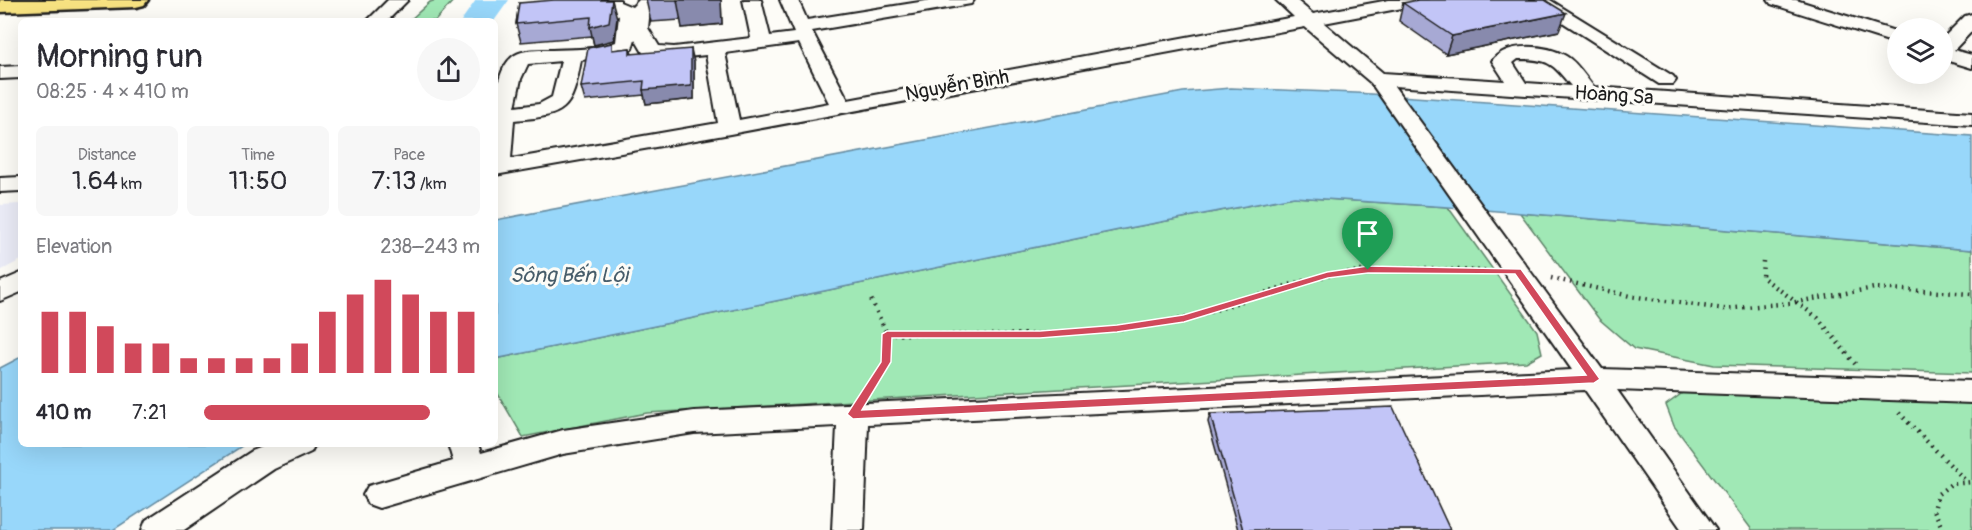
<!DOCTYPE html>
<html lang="en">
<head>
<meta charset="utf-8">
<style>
	:root { --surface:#fff; --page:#f7f7f7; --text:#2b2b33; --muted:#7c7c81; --accent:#d1495b }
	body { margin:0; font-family:Pangolin,sans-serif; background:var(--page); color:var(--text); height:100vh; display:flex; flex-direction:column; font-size:22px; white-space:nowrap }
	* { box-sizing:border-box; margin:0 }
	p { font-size:20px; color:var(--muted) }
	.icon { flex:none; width:33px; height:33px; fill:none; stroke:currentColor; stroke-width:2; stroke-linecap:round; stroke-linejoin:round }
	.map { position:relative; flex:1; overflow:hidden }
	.sheet { position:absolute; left:18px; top:18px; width:480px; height:429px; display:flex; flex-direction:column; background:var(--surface); border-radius:9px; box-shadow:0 6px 24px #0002 }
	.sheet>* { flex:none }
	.buttons { position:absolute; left:1887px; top:18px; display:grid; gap:12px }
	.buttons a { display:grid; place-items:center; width:66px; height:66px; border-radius:50%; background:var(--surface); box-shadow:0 6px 24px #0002; font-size:30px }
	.pin { position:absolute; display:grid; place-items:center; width:51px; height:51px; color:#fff; margin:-62px -26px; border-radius:50% 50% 50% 0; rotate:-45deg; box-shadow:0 0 6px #0007 }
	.pin .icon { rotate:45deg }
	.round { display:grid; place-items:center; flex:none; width:63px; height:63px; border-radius:32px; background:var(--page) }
	.head { display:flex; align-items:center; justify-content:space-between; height:102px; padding:0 18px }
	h1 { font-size:33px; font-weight:600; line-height:45px }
	.figures { display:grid; grid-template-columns:repeat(3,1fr); gap:9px; height:102px; padding:6px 18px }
	.figures div { display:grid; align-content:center; border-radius:9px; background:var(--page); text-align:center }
	.figures b { font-size:26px; font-weight:600 }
	.figures small { font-size:16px; font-weight:400 }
	.figures p { font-size:16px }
	.chart { height:168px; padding:12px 18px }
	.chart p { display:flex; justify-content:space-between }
	.chart svg { width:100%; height:108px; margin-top:6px; stroke:var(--accent); stroke-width:6 }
	ul { padding:0 18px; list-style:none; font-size:20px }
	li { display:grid; grid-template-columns:96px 72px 1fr; align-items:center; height:45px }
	li i { height:15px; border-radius:8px; background:var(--accent) }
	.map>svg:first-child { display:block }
	.built { fill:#ebecf7 }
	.green { fill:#a0e8b5; stroke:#5e8268; stroke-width:1.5 }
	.water { fill:#98d7fa; stroke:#668ca1; stroke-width:1.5 }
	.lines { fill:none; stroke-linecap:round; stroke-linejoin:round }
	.river { fill:#98d7fa; fill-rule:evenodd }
	.minor-casing { stroke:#1c1c1c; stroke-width:4 }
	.major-casing { stroke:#1c1c1c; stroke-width:5 }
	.path { stroke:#1c1c1c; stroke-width:4.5; stroke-dasharray:1.5 5; stroke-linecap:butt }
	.minor { fill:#fdfcf7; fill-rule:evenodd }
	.major { fill:#f7e281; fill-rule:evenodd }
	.wall { fill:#a7a9d4; stroke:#1c1c1c; stroke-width:1.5 }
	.shaded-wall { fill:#888aad; stroke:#1c1c1c; stroke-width:1.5 }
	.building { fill:#c2c5f7; stroke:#1c1c1c; stroke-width:1.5 }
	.route { fill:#d1495b; stroke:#fff; stroke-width:1.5; fill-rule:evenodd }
	.labels { text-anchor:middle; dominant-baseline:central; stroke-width:6; stroke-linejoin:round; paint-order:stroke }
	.street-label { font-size:20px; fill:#1c1c1c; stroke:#fdfcf7 }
	.water-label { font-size:21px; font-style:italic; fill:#475d6a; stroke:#fdfcf7 }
</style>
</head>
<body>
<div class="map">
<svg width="1972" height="530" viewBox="0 0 1972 530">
	<rect width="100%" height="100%" fill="#fdfcf7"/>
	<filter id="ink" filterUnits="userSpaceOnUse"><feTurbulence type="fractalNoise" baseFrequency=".0167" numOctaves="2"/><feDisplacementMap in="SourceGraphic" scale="12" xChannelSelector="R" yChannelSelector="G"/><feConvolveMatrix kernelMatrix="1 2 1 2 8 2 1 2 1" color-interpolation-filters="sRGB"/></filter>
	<g filter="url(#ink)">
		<!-- built -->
		<path class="built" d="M21,204V260L0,271V205Z"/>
		<!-- green -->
		<path class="green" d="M436,0H454L435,21H409L430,2Z
			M1294,197L1448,207L1537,331L1542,353L1526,362L647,413L523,437L495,389V359L1119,230Z
			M1520,213L1972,250V373L1714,365L1634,349L1599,319Z
			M1688,389L1972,399V530H1752L1674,426L1666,405Z"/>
		<!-- water -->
		<path class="water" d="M1231,88L1356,93L1972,136V250L1448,207L1294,197L1119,230L495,359V220L1183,92Z
			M21,357V444H245L113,530H0V368Z"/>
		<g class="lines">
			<!-- river -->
			<path class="river" d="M476,0H509L494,21H461Z"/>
			<defs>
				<path id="minor" d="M388,0H408L387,21H367Z
					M602,0H620V2L632,7L639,0H663L650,9L648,28L659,46L674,47L751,38L743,0H761L770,36L794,33L780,0H798L807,20L932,0H974L971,4L965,5L812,31L848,100L1294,17L1276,0H1296L1313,14L1389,0H1427L1424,4L1418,5L1324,23L1383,73L1505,81L1492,61C1506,41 1547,45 1566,56C1577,62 1586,78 1594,87L1972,113V125L1394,86L1602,369L1972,381V403L1617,390L1716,530H1682L1585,390L868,424L864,530H832L837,426L694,433L563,454L379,508L368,504L363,495L368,486L453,461L448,444H478L481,453L563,430L694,411L1572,370L1371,83L1305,27L730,134L495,175C495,147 487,72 515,55C525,49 541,50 552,50C572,49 597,50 616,42L619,16L605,9ZM635,39L645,56C665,61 686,57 706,55L718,123L511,159L514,120C566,116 572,111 581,60L606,57L632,49ZM799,43L829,103L739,120L725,53ZM1518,59C1549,59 1552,63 1571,86L1526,83L1513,63ZM561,61L552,97L539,104L515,107L521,79L528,64Z
					M1528,0H1550L1673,76L1676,80L1673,84H1659Z
					M1768,0H1796L1898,32V44L1771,4Z
					M1972,14V31L1954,50L1972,55V68L1942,59V39L1965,16Z
					M21,66V78L0,79V67Z
					M21,177V191L0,192V178Z
					M21,273V292L0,301V282Z
					M270,444H315L311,452L274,469L184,530H142L146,520L252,451Z"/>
				<path id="major" d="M0,0H148L144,5L136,7L0,12Z"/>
			</defs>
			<!-- minor casing -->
			<use href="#minor" class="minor-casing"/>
			<!-- major casing -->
			<use href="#major" class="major-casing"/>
			<!-- path -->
			<path class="path" d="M1763,261L1762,277L1818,318L1856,365
				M1551,278L1630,296L1724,309L1791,303L1874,288L1972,294
				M887,334C985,335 1085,338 1181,319C1226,310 1267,289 1312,279C1370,265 1429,269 1488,271
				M868,390L886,362L887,334L870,297
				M1899,413L1967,482
				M1943,530L1934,510L1938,494L1951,484L1972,482"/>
			<!-- minor -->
			<use href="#minor" class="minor"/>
			<!-- major -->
			<use href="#major" class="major"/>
		</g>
		<!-- wall -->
		<path class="wall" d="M646,0H721L722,24L682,28L681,20L651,22Z
			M519,3L617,18L614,40L594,45L592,36L521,42L516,24Z
			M1403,3L1559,31L1446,54L1399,21Z
			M630,48L632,54L694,62V99L646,104L644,95L585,101L581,87L614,50Z
			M1210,414L1450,530H1238L1208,422Z"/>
		<!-- shaded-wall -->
		<path class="shaded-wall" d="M612,0L617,18L614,40L594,45L590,27Z
			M677,0H721L722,24L682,28Z
			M1566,13L1559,31L1446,54L1452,36Z
			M691,49L694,62V99L646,104L643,90Z"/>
		<!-- building -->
		<path class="building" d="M554,0H612L609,22L590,27L591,17L516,24L519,3Z
			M1418,0H1545L1566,13L1452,36L1403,3Z
			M612,43V50L630,48V54L691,49V86L643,90L644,81L581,87L588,48Z
			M1393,407L1450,530H1243L1210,414Z"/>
	</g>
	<!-- route -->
	<path class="route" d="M1368,266L1521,269L1600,379L1594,383L853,419L847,414L881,362L882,334L887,331H1040L1117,325L1183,315L1327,272ZM1368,273L1515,274L1586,375L862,410L891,362L892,338H1040L1117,332L1184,322L1328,278Z"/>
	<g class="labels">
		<!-- street labels -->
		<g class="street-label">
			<text transform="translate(957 85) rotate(-10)">Nguyễn Bình</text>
			<text transform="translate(1614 95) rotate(4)">Hoàng Sa</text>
		</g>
		<!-- water labels -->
		<g class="water-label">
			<text x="569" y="275">Sông Bến Lội</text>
		</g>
	</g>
</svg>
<div class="buttons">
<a><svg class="icon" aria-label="layers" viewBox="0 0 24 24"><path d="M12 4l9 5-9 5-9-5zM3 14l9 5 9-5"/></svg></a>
</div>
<div class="pin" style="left:1368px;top:270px;background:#1e9e55"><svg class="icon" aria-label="arrive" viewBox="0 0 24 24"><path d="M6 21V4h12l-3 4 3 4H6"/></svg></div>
<section class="sheet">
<div class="head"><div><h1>Morning run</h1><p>08:25 · 4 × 410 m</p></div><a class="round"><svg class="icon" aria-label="share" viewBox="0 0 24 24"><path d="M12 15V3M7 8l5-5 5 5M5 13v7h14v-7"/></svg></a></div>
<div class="figures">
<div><p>Distance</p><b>1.64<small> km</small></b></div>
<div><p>Time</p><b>11:50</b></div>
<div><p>Pace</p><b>7:13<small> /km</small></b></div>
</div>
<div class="chart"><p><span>Elevation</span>238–243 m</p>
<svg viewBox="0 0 160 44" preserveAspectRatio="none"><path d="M5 44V19M15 44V19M25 44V25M35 44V32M45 44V32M55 44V38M65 44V38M75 44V38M85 44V38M95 44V32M105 44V19M115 44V12M125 44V6M135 44V12M145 44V19M155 44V19"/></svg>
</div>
<ul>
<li><b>410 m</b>7:21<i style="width:82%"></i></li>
</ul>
</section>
</div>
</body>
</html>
